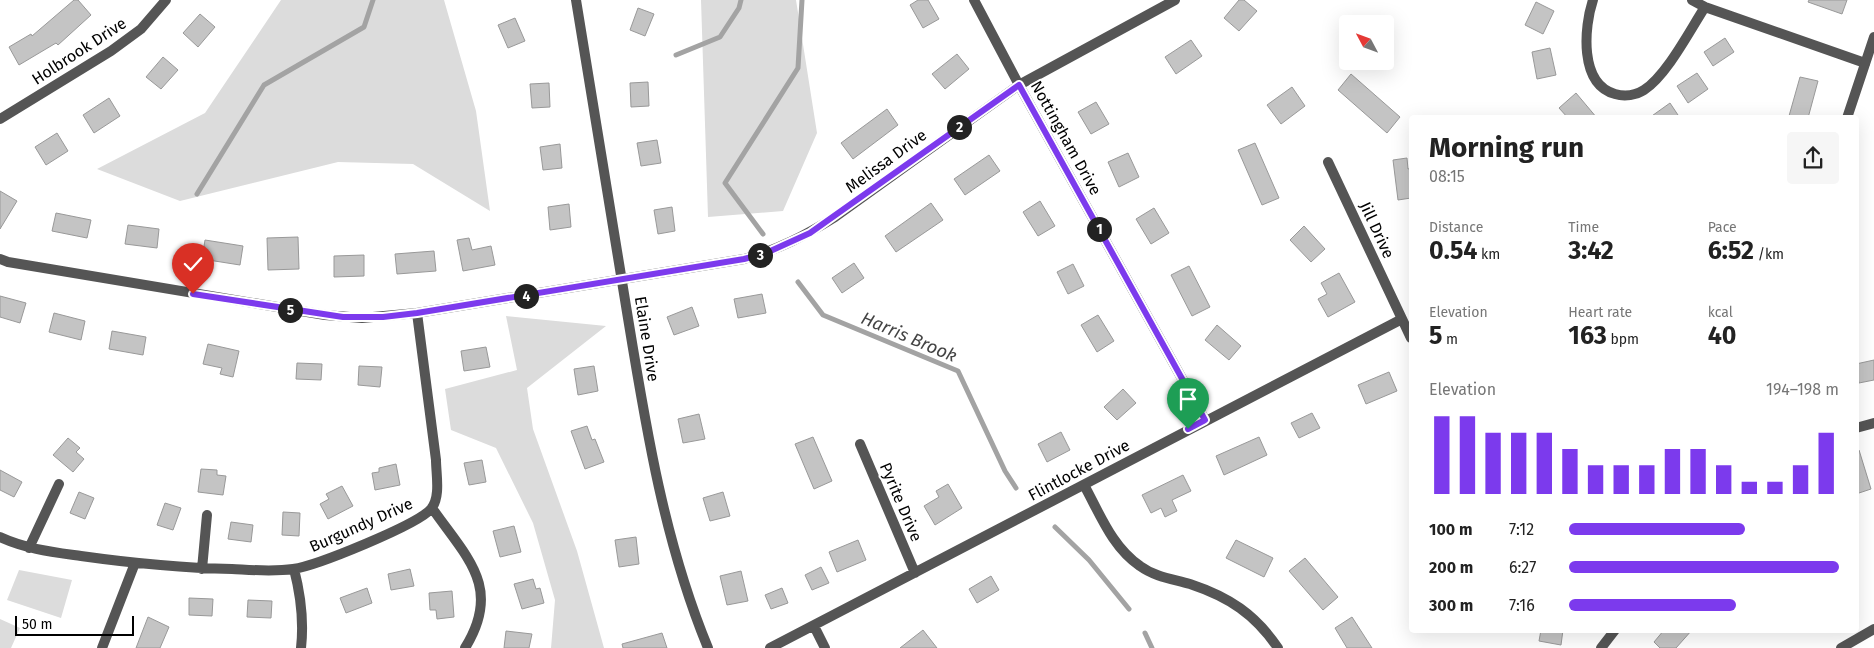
<!DOCTYPE html>
<html lang="en">
<head>
<meta charset="utf-8">
<style>
	:root { --surface:#fff; --page:#f6f6f6; --text:#222; --muted:#767676; --accent:#7c3aed }
	body { margin:0; font-family:"Fira Sans",sans-serif; background:var(--page); color:var(--text); height:100vh; display:flex; flex-direction:column; font-size:19px; white-space:nowrap }
	* { box-sizing:border-box; margin:0 }
	p { font-size:16px; color:var(--muted) }
	.icon { flex:none; width:28px; height:28px; fill:none; stroke:currentColor; stroke-width:2; stroke-linecap:round; stroke-linejoin:round }
	.map { position:relative; flex:1; overflow:hidden }
	.side { position:absolute; left:1409px; top:115px; width:450px; height:518px; display:flex; flex-direction:column; background:var(--surface); border-radius:5px; box-shadow:0 5px 20px #0002 }
	.side>* { flex:none }
	.needle { width:32px; rotate:311deg }
	.fabs { position:absolute; left:1339px; top:15px; display:grid; gap:10px }
	.fabs a { display:grid; place-items:center; width:55px; height:55px; border-radius:5px; background:var(--surface); box-shadow:0 5px 20px #0002; font-size:25px }
	.scale { position:absolute; left:15px; bottom:12px; width:119px; box-sizing:border-box; padding-left:5px; border:2px solid #000; border-top:0; font-size:14px; line-height:18px; white-space:nowrap; color:#000; -webkit-text-stroke:4px #fff; paint-order:stroke }
	.pin { position:absolute; display:grid; place-items:center; width:42px; height:42px; color:#fff; margin:-51px -21px; border-radius:50% 50% 50% 0; rotate:-45deg; box-shadow:0 0 5px #0007 }
	.pin .icon { rotate:45deg }
	.km { position:absolute; width:25px; height:25px; margin:-12px; border-radius:50%; background:#222; color:#fff; font-size:14px; line-height:25px; text-align:center }
	.round { display:grid; place-items:center; flex:none; width:52px; height:52px; border-radius:5px; background:var(--page) }
	.head { display:flex; align-items:center; justify-content:space-between; height:85px; padding:0 20px }
	h1 { font-size:28px; font-weight:700; line-height:38px }
	.stats { display:grid; grid-template-columns:repeat(3,1fr); gap:8px; height:85px; padding:5px 20px }
	.stats div { display:grid; align-content:center }
	.stats b { font-size:25px; font-weight:700 }
	.stats small { font-size:14px; font-weight:400 }
	.stats p { font-size:14px }
	.chart { height:140px; padding:10px 20px }
	.chart p { display:flex; justify-content:space-between }
	.chart svg { width:100%; height:90px; margin-top:5px; stroke:var(--accent); stroke-width:6 }
	ul { padding:0 20px; list-style:none; font-size:16px }
	li { display:grid; grid-template-columns:80px 60px 1fr; align-items:center; height:38px }
	li i { height:12px; border-radius:6px; background:var(--accent) }
	.map>svg:first-child { display:block }
	.green { fill:#dcdcdc }
	.lines { fill:none; stroke-linecap:round; stroke-linejoin:round }
	.stream { stroke:#a3a3a3; stroke-width:5 }
	.building { fill:#c4c4c4; stroke:#999 }
	.minor { stroke:#555; stroke-width:10 }
	.tertiary { stroke:#555; stroke-width:10 }
	.route-casing { stroke:#fff; stroke-width:10 }
	.route { stroke:#7c3aed; stroke-width:6 }
	.labels { text-anchor:middle; dominant-baseline:central; stroke-width:4; stroke-linejoin:round; paint-order:stroke }
	.street-label { font-size:16px; fill:#000; stroke:#fff }
	.water-label { font-size:18px; font-style:italic; fill:#444; stroke:#fff }
</style>
</head>
<body>
<div class="map">
<svg width="1874" height="648" viewBox="0 0 1874 648">
	<rect width="100%" height="100%" fill="#fff"/>
	<!-- green -->
	<path class="green" d="M281,0H444L476,111L490,211L413,164L338,162L180,201L97,169L205,113Z
		M701,0H796L817,133L783,211L708,217Z
		M506,316L606,326L527,388L533,429L577,551L604,648H551L555,600L533,523L496,448L451,430L445,389L517,370Z
		M19,570L72,580L61,618L7,600Z
		M0,619L20,628L11,648H0Z"/>
	<g class="lines">
		<!-- stream -->
		<path class="stream" d="M676,55L720,37L739,8L741,0
			M197,194L264,85L364,27L373,0
			M763,234L725,183L798,68L802,0
			M798,282L823,315L958,371L1005,471L1016,488
			M1055,527L1089,560L1129,609
			M1145,633L1152,648"/>
	</g>
	<!-- building -->
	<path class="building" d="M74,0H78L91,15L58,45L56,43L19,65L9,47L31,34L32,36Z
		M918,0H928L939,19L923,28L910,5Z
		M1239,0H1244L1257,11L1239,31L1224,18Z
		M1809,0H1847L1842,14L1808,2Z
		M1536,2L1554,11L1543,34L1525,25Z
		M638,8L654,14L645,36L630,30Z
		M200,14L215,27L198,47L183,33Z
		M515,18L525,41L508,48L498,25Z
		M1725,38L1734,52L1713,66L1704,52Z
		M1191,40L1202,56L1176,74L1165,57Z
		M1550,48L1556,75L1537,79L1532,52Z
		M957,54L969,69L945,89L932,74Z
		M163,57L178,70L161,89L146,77Z
		M1697,73L1708,89L1688,103L1677,86Z
		M1351,74L1400,117L1387,133L1338,90Z
		M1800,77L1818,81L1808,118L1789,116Z
		M648,82L649,106L631,107L630,83Z
		M549,83L550,107L532,108L530,84Z
		M1292,87L1305,106L1281,124L1267,105Z
		M1576,93L1597,118H1568L1559,108Z
		M109,98L120,116L94,133L83,115Z
		M1096,102L1109,124L1091,134L1078,112Z
		M1670,103L1680,118H1649Z
		M887,109L898,125L853,159L841,143Z
		M57,133L68,151L46,165L35,147Z
		M657,140L661,163L641,166L637,143Z
		M1255,143L1279,198L1262,205L1238,150Z
		M560,144L562,168L543,170L540,147Z
		M1128,153L1139,177L1119,187L1108,162Z
		M989,155L1000,171L965,195L954,179Z
		M1407,158L1408,169L1411,168V198L1398,200L1393,160Z
		M0,191L17,201L0,229Z
		M1040,201L1055,226L1038,236L1023,212Z
		M931,203L943,220L896,252L885,236Z
		M569,204L571,227L550,230L548,207Z
		M672,207L675,231L658,234L654,210Z
		M1154,208L1169,233L1151,244L1136,219Z
		M56,213L91,220L87,238L52,231Z
		M128,225L159,229L157,248L125,244Z
		M1304,226L1325,249L1311,262L1290,240Z
		M298,237L299,269L268,270L267,238Z
		M469,238L472,250L491,246L495,265L463,271L457,240Z
		M205,240L243,246L240,265L202,259Z
		M434,251L436,271L397,274L395,254Z
		M364,255V276L334,277V256Z
		M854,263L864,278L842,293L832,278Z
		M1073,264L1084,286L1068,294L1057,272Z
		M1189,266L1210,307L1192,316L1171,275Z
		M1339,273L1355,302L1328,317L1318,299L1327,294L1321,283Z
		M762,294L766,313L738,318L734,299Z
		M0,296L26,303L20,323L0,317Z
		M692,307L699,326L674,335L667,317Z
		M54,313L85,321L81,340L49,332Z
		M1098,315L1114,341L1097,352L1081,325Z
		M1217,325L1241,346L1229,360L1205,340Z
		M112,331L146,337L143,355L109,349Z
		M208,344L239,351L233,377L220,374L222,368L203,364Z
		M486,347L490,367L464,371L461,351Z
		M1874,360V380L1859,383L1856,364Z
		M297,363L322,364L321,380L296,379Z
		M359,366L382,367L380,387L358,385Z
		M594,366L598,391L578,395L574,369Z
		M1389,372L1397,391L1366,404L1358,385Z
		M1123,389L1136,403L1117,420L1104,407Z
		M1312,413L1320,428L1299,438L1291,423Z
		M699,414L705,439L683,443L678,419Z
		M587,426L592,440L595,439L604,462L585,469L571,431Z
		M1061,432L1070,450L1047,462L1038,444Z
		M813,437L832,481L814,489L795,444Z
		M1259,437L1267,455L1224,475L1216,456Z
		M68,438L80,448L76,452L84,459L73,472L53,455Z
		M1859,450L1871,489L1856,494V451Z
		M482,460L486,482L469,485L464,463Z
		M396,464L400,485L375,490L372,473L379,472V468Z
		M201,469L217,470V475L226,476L223,495L198,492Z
		M0,470L22,482L14,497L0,490Z
		M1183,475L1191,491L1172,500L1177,511L1165,517L1161,508L1151,513L1142,495Z
		M948,484L962,508L935,525L924,506L939,497L936,491Z
		M342,486L353,506L328,519L320,504L329,499L326,494Z
		M79,492L94,498L85,519L70,513Z
		M723,492L730,516L710,521L703,498Z
		M165,503L181,508L173,530L157,525Z
		M283,512L300,513L299,536L282,535Z
		M231,522L253,525L251,542L228,539Z
		M514,526L521,552L500,557L493,531Z
		M636,537L639,564L619,567L615,540Z
		M858,540L866,560L837,572L829,552Z
		M1236,540L1273,558L1264,577L1226,558Z
		M1305,558L1338,597L1323,610L1289,571Z
		M821,567L829,583L812,590L805,575Z
		M410,569L414,586L391,590L388,574Z
		M741,571L748,601L727,605L720,576Z
		M991,576L999,590L977,603L969,589Z
		M533,579L536,589L540,588L544,603L522,609L514,584Z
		M367,588L372,603L346,613L340,598Z
		M782,588L788,603L771,609L765,595Z
		M452,591L454,617L437,619L436,610H430L429,593Z
		M189,598L213,599L212,616L189,615Z
		M248,600L272,601L271,618L247,617Z
		M148,617L169,627L160,648H136Z
		M1352,617L1372,648H1347L1335,628Z
		M923,630L937,648H900Z
		M1541,630H1563L1561,645L1539,641Z
		M1664,630H1692L1676,648H1660L1654,642Z
		M506,631L532,634L529,648H504Z
		M662,633L667,648H623L622,644Z"/>
	<g class="lines">
		<!-- minor -->
		<path class="minor" d="M576,0C593,102 609,204 626,306C645,422 663,539 708,648
			M974,0L1019,85L1205,420
			M1593,0C1584,27 1579,84 1615,94C1625,97 1636,95 1644,90C1667,75 1690,30 1705,7
			M1692,0L1705,7L1865,63
			M0,119L111,51L141,29L166,0
			M1328,162L1411,338
			M0,259L8,262L325,315L362,318L417,313L744,259C778,250 806,235 835,217L1019,85L1175,0
			M1856,428L1874,423
			M860,444L915,573
			M1084,485C1100,514 1112,547 1140,566C1155,577 1173,579 1190,584C1229,597 1255,614 1278,648
			M432,508C466,557 503,587 465,648
			M0,537C26,549 53,552 81,556C131,563 181,568 232,569C252,570 273,572 293,569C316,566 417,525 431,509C441,497 436,474 436,460L417,313
			M29,548L59,484
			M202,569L207,515
			M294,569C301,596 304,621 301,648
			M814,626L825,648
			M102,648L135,563
			M770,648L1402,319
			M1841,648L1874,629"/>
		<!-- tertiary -->
		<path class="tertiary" d="M1847,118L1874,37
			M1601,648L1615,630"/>
	</g>
	<g class="lines">
		<defs>
			<path id="route" d="M193,294L343,317H383L417,313L744,259L766,253L810,233L1019,85L1205,420L1188,429"/>
		</defs>
		<!-- route casing -->
		<use href="#route" class="route-casing"/>
		<!-- route -->
		<use href="#route" class="route"/>
	</g>
	<g class="labels">
		<!-- street labels -->
		<g class="street-label">
			<text transform="translate(79 51) rotate(-33)">Holbrook Drive</text>
			<text transform="translate(1066 138) rotate(61)">Nottingham Drive</text>
			<text transform="translate(886 161) rotate(-36)">Melissa Drive</text>
			<text transform="translate(1377 230) rotate(65)">Jill Drive</text>
			<text transform="translate(647 339) rotate(81)">Elaine Drive</text>
			<text transform="translate(1079 470) rotate(-28)">Flintlocke Drive</text>
			<text transform="translate(901 502) rotate(67)">Pyrite Drive</text>
			<text transform="translate(361 525) rotate(-24)">Burgundy Drive</text>
		</g>
		<!-- water labels -->
		<g class="water-label">
			<text transform="translate(909 337) rotate(23)">Harris Brook</text>
		</g>
	</g>
</svg>
<div class="fabs">
<a><svg class="needle" viewBox="-14 -14 28 28"><path d="M0-13l5 13h-10z" fill="#e53935"/><path d="M0 13l5-13h-10z" fill="#767676"/></svg></a>
</div>
<div class="scale">50 m</div>
<div class="pin" style="left:1188px;top:429px;background:#1e9e55"><svg class="icon" aria-label="arrive" viewBox="0 0 24 24"><path d="M6 21V4h12l-3 4 3 4H6"/></svg></div>
<div class="pin" style="left:193px;top:294px;background:#d93025"><svg class="icon" aria-label="check" viewBox="0 0 24 24"><path d="M5 12l5 5 9-10"/></svg></div>
<b class="km" style="left:1099px;top:229px">1</b>
<b class="km" style="left:959px;top:127px">2</b>
<b class="km" style="left:760px;top:255px">3</b>
<b class="km" style="left:526px;top:296px">4</b>
<b class="km" style="left:290px;top:310px">5</b>
<section class="side">
<div class="head"><div><h1>Morning run</h1><p>08:15</p></div><a class="round"><svg class="icon" aria-label="share" viewBox="0 0 24 24"><path d="M12 15V3M7 8l5-5 5 5M5 13v7h14v-7"/></svg></a></div>
<div class="stats">
<div><p>Distance</p><b>0.54<small> km</small></b></div>
<div><p>Time</p><b>3:42</b></div>
<div><p>Pace</p><b>6:52<small> /km</small></b></div>
</div>
<div class="stats">
<div><p>Elevation</p><b>5<small> m</small></b></div>
<div><p>Heart rate</p><b>163<small> bpm</small></b></div>
<div><p>kcal</p><b>40</b></div>
</div>
<div class="chart"><p><span>Elevation</span>194–198 m</p>
<svg viewBox="0 0 160 44" preserveAspectRatio="none"><path d="M5 44V6M15 44V6M25 44V14M35 44V14M45 44V14M55 44V22M65 44V30M75 44V30M85 44V30M95 44V22M105 44V22M115 44V30M125 44V38M135 44V38M145 44V30M155 44V14"/></svg>
</div>
<ul>
<li><b>100 m</b>7:12<i style="width:65%"></i></li>
<li><b>200 m</b>6:27<i style="width:100%"></i></li>
<li><b>300 m</b>7:16<i style="width:62%"></i></li>
</ul>
</section>
</div>
</body>
</html>
